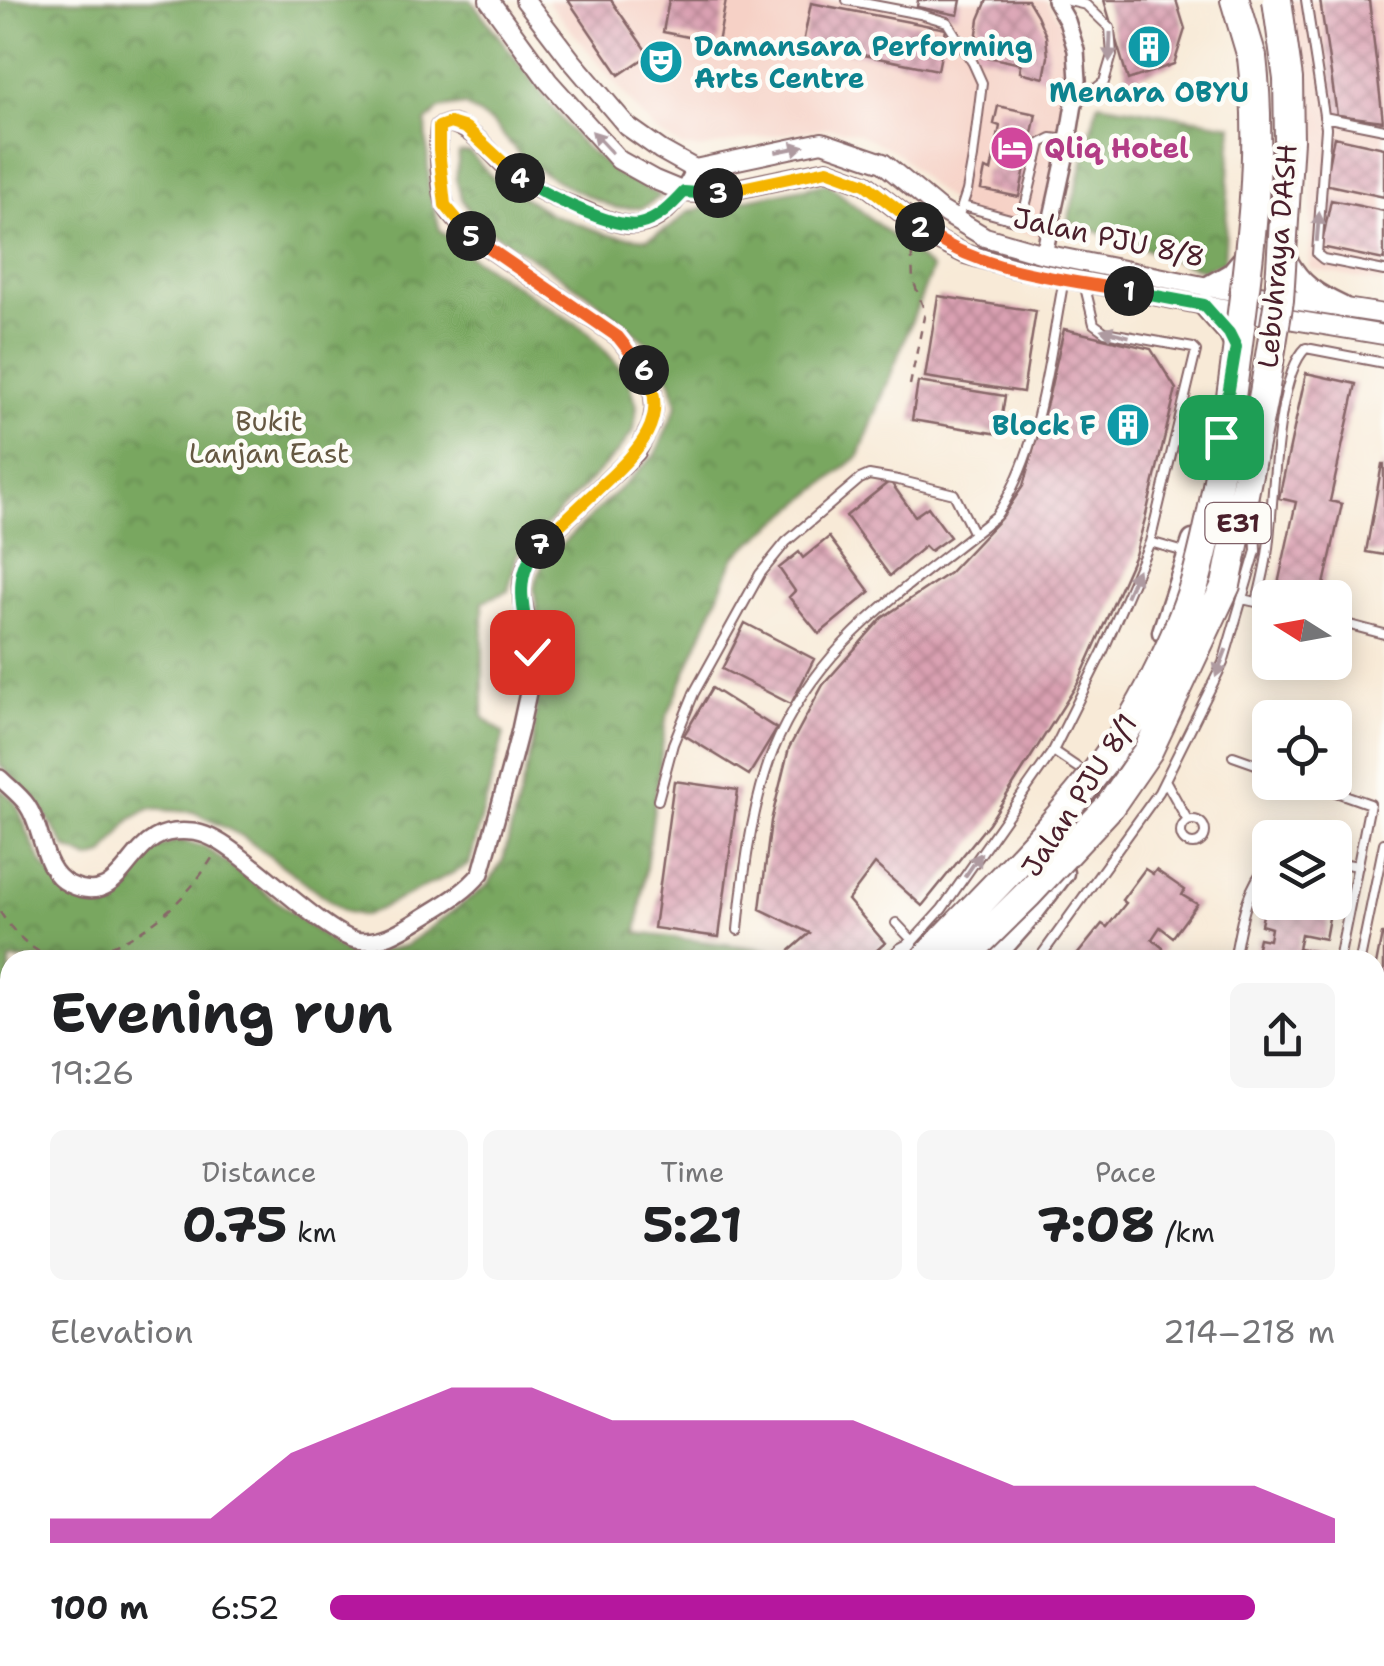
<!DOCTYPE html>
<html lang="en">
<head>
<meta charset="utf-8">
<style>
	:root { --surface:#fff; --page:#f6f6f6; --text:#202124; --muted:#757577; --accent:#b5179e }
	body { margin:0; font-family:"Shantell Sans",sans-serif; background:var(--page); color:var(--text); height:100vh; display:flex; flex-direction:column; font-size:38px; white-space:nowrap }
	* { box-sizing:border-box; margin:0 }
	p { font-size:32px; color:var(--muted) }
	.icon { flex:none; width:55px; height:55px; fill:none; stroke:currentColor; stroke-width:2; stroke-linecap:round; stroke-linejoin:round }
	.map { position:relative; flex:1; overflow:hidden }
	.drawer { position:absolute; left:0px; top:950px; width:1385px; height:718px; display:flex; flex-direction:column; background:var(--surface); border-radius:30px 30px 0 0; box-shadow:0 5px 25px #0003 }
	.drawer>* { flex:none }
	.needle { width:65px; rotate:281deg }
	.controls { position:absolute; left:1252px; top:580px; display:grid; gap:20px }
	.controls a { display:grid; place-items:center; width:100px; height:100px; border-radius:15px; background:var(--surface); box-shadow:0 5px 25px #0003; font-size:50px }
	.pin { position:absolute; display:grid; place-items:center; width:85px; height:85px; color:#fff; margin:-42px; border-radius:20px; box-shadow:0 5px 15px #0006 }
	.km { position:absolute; width:50px; height:50px; margin:-25px; border-radius:50%; background:#222; color:#fff; font-size:28px; line-height:50px; text-align:center }
	.round { display:grid; place-items:center; flex:none; width:105px; height:105px; border-radius:15px; background:var(--page) }
	.head { display:flex; align-items:center; justify-content:space-between; height:170px; padding:0 50px }
	h1 { font-size:55px; font-weight:700; line-height:75px }
	.metrics { display:grid; grid-template-columns:repeat(3,1fr); gap:15px; height:170px; padding:10px 50px }
	.metrics div { display:grid; align-content:center; border-radius:15px; background:var(--page); text-align:center }
	.metrics b { font-size:50px; font-weight:700 }
	.metrics small { font-size:28px; font-weight:400 }
	.metrics p { font-size:28px }
	.chart { height:280px; padding:20px 50px }
	.chart p { display:flex; justify-content:space-between }
	.chart svg { width:100%; height:180px; margin-top:10px; fill:var(--accent); opacity:.7 }
	ul { padding:0 50px; list-style:none; font-size:32px }
	li { display:grid; grid-template-columns:160px 120px 1fr; align-items:center; height:75px }
	li i { height:25px; border-radius:12px; background:var(--accent) }
	.map>svg:first-child { display:block }
	.built { fill:#f6d1c6 }
	.forest { fill:url(#forest-crowns); stroke:#626346; stroke-width:2.5 }
	.building { fill:url(#building-cross-hatch) }
	.lines { fill:none; stroke-linecap:round; stroke-linejoin:round }
	.service-casing { stroke:#876667; stroke-width:12 }
	.minor-casing { stroke:#876667; stroke-width:20 }
	.tertiary-casing { stroke:#876667; stroke-width:22 }
	.secondary-casing { stroke:#876667; stroke-width:25 }
	.motorway-casing { stroke:#876667; stroke-width:32 }
	.path { stroke:#876667; stroke-width:2.5; stroke-dasharray:8 8; stroke-linecap:butt }
	.service { stroke:#fff; stroke-width:8 }
	.minor { stroke:#fff; stroke-width:15 }
	.tertiary { stroke:#fff; stroke-width:18 }
	.secondary { stroke:#fff; stroke-width:20 }
	.motorway { stroke:#fff; stroke-width:28 }
	.motorway-bridge-casing { stroke:#876667; stroke-width:32; stroke-linecap:butt }
	.motorway-bridge { stroke:#fff; stroke-width:28 }
	.oneway { fill:#ae9aa0 }
	.split-1-casing { stroke:#fff; stroke-width:20 }
	.split-2-casing { stroke:#fff; stroke-width:20 }
	.split-3-casing { stroke:#fff; stroke-width:20 }
	.split-4-casing { stroke:#fff; stroke-width:20 }
	.split-5-casing { stroke:#fff; stroke-width:20 }
	.split-6-casing { stroke:#fff; stroke-width:20 }
	.split-7-casing { stroke:#fff; stroke-width:20 }
	.split-8-casing { stroke:#fff; stroke-width:20 }
	.split-1 { stroke:#22a559; stroke-width:12 }
	.split-2 { stroke:#f0652b; stroke-width:12 }
	.split-3 { stroke:#f5b400; stroke-width:12 }
	.split-4 { stroke:#22a559; stroke-width:12 }
	.split-5 { stroke:#f5b400; stroke-width:12 }
	.split-6 { stroke:#f0652b; stroke-width:12 }
	.split-7 { stroke:#f5b400; stroke-width:12 }
	.split-8 { stroke:#22a559; stroke-width:12 }
	.labels { text-anchor:middle; dominant-baseline:central; stroke-width:9; stroke-linejoin:round; paint-order:stroke }
	.shield { fill:#fdfcf7; stroke:#806168; stroke-width:2.5 }
	.shield-label { font-size:25px; font-weight:bold; fill:#4a1f2b }
	.culture-label { font-size:28px; font-weight:bold; fill:#0d838f; stroke:#fdfcf7; text-anchor:start }
	.hotel-label { font-size:28px; font-weight:bold; fill:#b23c85; stroke:#fdfcf7; text-anchor:start }
	.street-label { font-size:28px; fill:#4a1f2b; stroke:#fdfcf7 }
	.park-label { font-size:28px; fill:#655842; stroke:#fdfcf7 }
</style>
</head>
<body>
<div class="map">
<svg width="1384" height="1666" viewBox="0 0 1384 1666">
	<defs>
		<pattern id="forest-crowns" width="20" height="18" patternUnits="userSpaceOnUse" patternTransform="scale(2.5)"><rect width="20" height="18" fill="#79a761"/><path d="M2 6a3 3 0 1 1 6 0M12 15a3 3 0 1 1 6 0" fill="none" stroke="#658750"/></pattern>
		<pattern id="building-cross-hatch" width="8" height="8" patternUnits="userSpaceOnUse" patternTransform="scale(2.5)"><rect width="8" height="8" fill="#daa1b2"/><path d="M0 0l8 8M0 8l8-8" fill="none" stroke="#b38391"/></pattern>
	</defs>
	<rect width="100%" height="100%" fill="#fdfcf7"/>
	<filter id="ink" filterUnits="userSpaceOnUse"><feTurbulence type="fractalNoise" baseFrequency=".01" numOctaves="2"/><feDisplacementMap in="SourceGraphic" scale="20" xChannelSelector="R" yChannelSelector="G"/><feConvolveMatrix kernelMatrix="1 2 1 2 8 2 1 2 1" color-interpolation-filters="sRGB"/></filter>
	<filter id="wash" filterUnits="userSpaceOnUse"><feTurbulence type="fractalNoise" baseFrequency=".0048" numOctaves="4" result="noise"/><feDisplacementMap in="SourceGraphic" scale="40" xChannelSelector="R" yChannelSelector="G"/><feGaussianBlur stdDeviation="2.25" result="paint"/><feColorMatrix in="noise" values="0 0 0 0 0 0 0 0 0 0 0 0 0 0 0 0 0 1.4 0 .05"/><feComposite in="paint" operator="in"/></filter>
	<g filter="url(#wash)">
		<rect width="100%" height="100%" fill="#f8ead7"/>
		<!-- built -->
		<path class="built" d="M546,0H1046L1062,24L1073,78L1042,237L968,216L930,185L898,153L857,133L829,128L756,138L699,149L682,147L654,130Z
			M1288,0H1384V284L1309,268L1314,126Z
			M596,1658H1108L1105,1666H600Z"/>
		<!-- forest -->
		<path class="forest" d="M0,0H471L578,141L616,174L661,196L642,208H615L570,188L528,164L493,124L464,105L439,109L426,123L429,189L440,230L468,255L587,331L628,376L637,406L634,430L617,453L517,555L508,591L483,601V717L504,734L469,865L365,916L344,911L242,836L193,812L149,809L130,820L104,855L89,859L66,848L37,801L0,765Z
			M1098,103L1232,125L1224,262L1202,270L1068,221Z
			M469,152L494,179L551,214L609,235L647,239L671,227L689,211L827,183L932,269L859,456L735,556L666,719L637,933L769,950L759,960H10V1090L0,1085V789C19,802 18,808 26,828C44,874 56,891 107,897L131,880L150,850L179,840L205,847L344,952L370,954L405,946L488,885L503,860L533,744L541,641L534,588L543,562L656,454L677,405L671,381L654,348L588,294L478,223L462,200L456,179L459,153Z"/>
		<g id="blocks">
			<!-- building -->
			<path class="building" d="M568,0H611L649,55L619,75Z
				M669,0H726L718,43L663,32Z
				M918,0H961L958,15L917,7Z
				M987,0H1028L1037,15L1046,36L1048,57L1044,78L1020,72L1021,64L974,54L979,19Z
				M1104,0H1176L1185,29L1174,64L1128,80Z
				M1320,0H1369L1383,121L1337,115Z
				M811,3L946,29L938,70L803,43Z
				M998,106L1036,114L1019,197L981,189L985,169L991,171L1000,126L994,124Z
				M1334,137L1384,148V197L1324,184Z
				M1331,200L1384,211V260L1321,247Z
				M938,296L1036,311L1023,392L925,377Z
				M1064,329L1151,349L1176,389L1145,519L1135,555L1078,683L989,823L922,906L875,864L848,900L885,943L866,960H779L810,933L760,909L771,821L789,748L823,685L882,618L949,573L1003,516L1023,486L1048,399Z
				M1306,373L1356,384L1330,501L1342,504L1321,598H1275L1296,502L1279,498Z
				M918,382L1005,396L999,434L912,420Z
				M1382,464H1384V555L1366,552Z
				M890,481L915,516L928,507L950,537L930,551L925,546L890,576L846,516Z
				M829,537L870,592L819,634L789,597L795,591L779,568L799,552L803,558Z
				M745,623L814,659L791,704L722,669Z
				M712,688L777,729L749,775L684,735Z
				M674,781L738,790L719,937L654,928Z
				M1145,869L1153,874L1156,870L1185,890L1182,895L1197,904L1173,937L1160,927L1152,939L1163,948L1155,960H1073L1102,924L1107,927L1126,903L1122,900Z
				M1268,890L1270,902H1332L1325,939L1301,934L1298,949L1322,952L1321,960H1254L1259,938L1269,940L1271,928L1261,925Z
				M1382,934H1384V1066L1375,1065V970Z
				M1382,1356H1384V1516L1375,1515V1392Z
				M1375,1527L1384,1529V1546L1377,1581Z
				M10,1585V1648L0,1650V1586Z
				M105,1658H168L169,1666H106Z
				M198,1658H271L265,1666H210Z
				M517,1658H522L523,1661L529,1658L533,1666H501Z
				M632,1658H693L697,1665L636,1666Z
				M954,1658H1006L1003,1666H950Z
				M1026,1658H1076L1074,1666H1025Z
				M1233,1658H1275L1273,1666H1231Z
				M1319,1658H1361L1359,1666H1317Z"/>
		</g>
	</g>
	<g filter="url(#ink)">
		<use href="#blocks" fill-opacity="0" stroke="#876667" stroke-width="2.5"/>
		<g class="lines">
			<defs>
				<path id="service" d="M847,0L920,14L947,22L973,63L982,83L973,157L967,191L958,218
					M1065,0L1086,5L1110,28L1112,55L1104,82L1076,104
					M1306,0L1326,128L1317,254L1323,259L1384,271
					M1324,117L1384,129
					M963,206L1014,220L1022,219L1041,143L1051,138L1068,140
					M1150,542L1188,553
					M1242,599L1270,605
					M1257,602C1261,585 1266,566 1268,548C1274,503 1275,377 1306,348L1384,363
					M1335,621L1384,634
					M1053,751L1087,774
					M1233,756L1270,769
					M1165,780L1188,821
					M1308,782L1370,804L1339,960
					M658,800L673,744L694,693L760,574L786,542L860,479L869,475L898,480L954,494L974,534
					M1181 832a12 12 0 1 1 24 0a12 12 0 1 1-24 0Z
					M1335,862L1358,866
					M896,923L913,941
					M738,930C743,873 752,804 773,751C789,712 815,674 844,643C889,596 946,557 996,516C1041,451 1049,356 1064,279
					M888,960L900,948L913,941
					M900,960L907,954L913,941L942,909L1053,751L1103,651L1150,542L1196,351L1193,348L1105,332L1094,324L1084,283
					M1038,960L1159,792L1223,663L1256,551L1254,500
					M1234,960C1241,924 1245,889 1270,861
					M1360,960L1384,843
					M1375,1079L1384,1081
					M1375,1121L1384,1123
					M0,1566L10,1564
					M547,1658L551,1666
					M695,1658L700,1666
					M71,1666L93,1663V1658
					M1009,1666L1011,1658
					M1216,1666L1218,1658"/>
				<path id="minor" d="M1044,254L1065,158L1078,80L1076,50L1067,21L1055,0
					M0,778C9,787 20,795 27,805C44,829 41,870 69,884C116,907 125,855 155,838C165,832 180,831 192,832C207,833 221,842 233,851C262,870 329,935 356,940C380,944 401,931 420,919C442,905 464,894 481,873C494,826 508,778 520,730C525,705 533,677 532,652C530,609 507,590 537,547L637,452L651,425L654,409L653,392L647,374L618,337L472,237C464,228 452,218 446,207C440,193 437,143 439,127L450,123C475,130 490,153 509,170C529,187 553,198 577,207C594,214 617,226 636,225C665,223 684,192 695,169
					M0,1131L10,1135
					M1375,1252L1384,1207
					M0,1344L10,1348
					M564,1658L568,1666
					M610,1658L614,1666
					M782,1658L787,1666
					M399,1666L416,1658
					M750,1666L766,1658
					M923,1666L928,1658
					M1291,1666L1293,1658"/>
				<path id="tertiary" d="M489,0L548,81L619,160L655,180L684,192L712,194L827,170L865,184L935,239L965,254L1014,268L1204,305L1384,335
					M525,0L571,60L627,126L661,150L695,169L822,142L883,163L940,210L985,237L1044,254L1208,287L1384,314"/>
				<path id="secondary" d="M1287,261C1301,286 1316,295 1342,307
					M1208,287L1231,274L1251,250
					M1204,305L1229,333L1236,347
					M1163,632L1193,541
					M991,960L1030,916L1063,873
					M0,1537L10,1534"/>
				<path id="motorway" d="M1235,0L1252,57
					M0,1510L10,1507
					M1098,1666L1099,1658
					M1135,1666L1136,1658"/>
			</defs>
			<!-- service casing -->
			<use href="#service" class="service-casing"/>
			<!-- minor casing -->
			<use href="#minor" class="minor-casing"/>
			<!-- tertiary casing -->
			<use href="#tertiary" class="tertiary-casing"/>
			<!-- secondary casing -->
			<use href="#secondary" class="secondary-casing"/>
			<!-- motorway casing -->
			<use href="#motorway" class="motorway-casing"/>
			<!-- path -->
			<path class="path" d="M910,385L925,312L913,280L911,240
				M0,912C15,935 30,949 55,960
				M65,960C131,947 179,912 214,855"/>
			<!-- service -->
			<use href="#service" class="service"/>
			<!-- minor -->
			<use href="#minor" class="minor"/>
			<!-- tertiary -->
			<use href="#tertiary" class="tertiary"/>
			<!-- secondary -->
			<use href="#secondary" class="secondary"/>
			<!-- motorway -->
			<use href="#motorway" class="motorway"/>
			<defs>
				<path id="motorway-bridge" d="M924,960C991,889 1065,820 1120,739C1149,695 1183,626 1197,575C1218,498 1229,416 1239,336C1251,244 1263,150 1252,57
					M961,960L1028,894L1110,806L1148,751L1226,585L1264,393L1279,300L1289,140L1288,79L1277,0"/>
			</defs>
			<!-- motorway-bridge casing -->
			<use href="#motorway-bridge" class="motorway-bridge-casing"/>
			<!-- motorway-bridge -->
			<use href="#motorway-bridge" class="motorway-bridge"/>
		</g>
		<!-- one-way arrows -->
		<defs><path id="oneway-solid" d="M-6-.8H1V-3.2L6.5 0L1 3.2V.8H-6Z" transform="scale(2.5)"/></defs>
		<g class="oneway">
			<use href="#oneway-solid" transform="translate(1110 47) rotate(92)"/>
			<use href="#oneway-solid" transform="translate(602 142) rotate(-133)"/>
			<use href="#oneway-solid" transform="translate(790 149) rotate(-12)"/>
			<use href="#oneway-solid" transform="translate(1318 227) rotate(-85)"/>
			<use href="#oneway-solid" transform="translate(1115 333) rotate(-166)"/>
			<use href="#oneway-solid" transform="translate(1132 583) rotate(-67)"/>
			<use href="#oneway-solid" transform="translate(1221 663) rotate(111)"/>
			<use href="#oneway-solid" transform="translate(973 865) rotate(-55)"/>
		</g>
	</g>
	<g class="lines" filter="url(#ink)">
		<defs>
			<path id="split-1" d="M1129,291L1204,305L1229,333L1236,347L1221,437"/>
			<path id="split-2" d="M920,227C977,272 1060,278 1129,291"/>
			<path id="split-3" d="M718,193L827,170L865,184L920,227"/>
			<path id="split-4" d="M520,178C542,193 614,230 639,224C658,220 672,205 684,192L712,194L718,193"/>
			<path id="split-5" d="M471,236L445,205L439,150V127L450,123L466,128L520,178"/>
			<path id="split-6" d="M471,236L618,337L644,370"/>
			<path id="split-7" d="M540,544C559,526 578,508 597,490C631,457 675,422 644,370"/>
			<path id="split-8" d="M532,652C524,612 511,578 540,544"/>
		</defs>
		<!-- split-1 casing -->
		<use href="#split-1" class="split-1-casing"/>
		<!-- split-2 casing -->
		<use href="#split-2" class="split-2-casing"/>
		<!-- split-3 casing -->
		<use href="#split-3" class="split-3-casing"/>
		<!-- split-4 casing -->
		<use href="#split-4" class="split-4-casing"/>
		<!-- split-5 casing -->
		<use href="#split-5" class="split-5-casing"/>
		<!-- split-6 casing -->
		<use href="#split-6" class="split-6-casing"/>
		<!-- split-7 casing -->
		<use href="#split-7" class="split-7-casing"/>
		<!-- split-8 casing -->
		<use href="#split-8" class="split-8-casing"/>
		<!-- split-1 -->
		<use href="#split-1" class="split-1"/>
		<!-- split-2 -->
		<use href="#split-2" class="split-2"/>
		<!-- split-3 -->
		<use href="#split-3" class="split-3"/>
		<!-- split-4 -->
		<use href="#split-4" class="split-4"/>
		<!-- split-5 -->
		<use href="#split-5" class="split-5"/>
		<!-- split-6 -->
		<use href="#split-6" class="split-6"/>
		<!-- split-7 -->
		<use href="#split-7" class="split-7"/>
		<!-- split-8 -->
		<use href="#split-8" class="split-8"/>
	</g>
	<!-- icons -->
	<defs>
		<symbol id="building-disc" viewBox="-11 -11 22 22"><circle r="9.5" fill="#0f9aa8" stroke="#fdfcf7"/><path d="M-4-6H4V6H1V3H-1V6H-4ZM-2.5-4.3h1.7v1.8h-1.7ZM.8-4.3h1.7v1.8H.8ZM-2.5-1h1.7V.8h-1.7ZM.8-1h1.7V.8H.8Z" fill="#fff"/></symbol>
		<symbol id="theatre-disc" viewBox="-11 -11 22 22"><circle r="9.5" fill="#0f9aa8" stroke="#fdfcf7"/><path d="M-5-5.5Q0-4 5-5.5V0Q5 5 0 6Q-5 5-5 0ZM-3.3-2.5H-1v1.5H-3.3ZM1-2.5H3.3v1.5H1ZM-2.8 1Q0 5.5 2.8 1Z" fill="#fff"/></symbol>
		<symbol id="hotel-disc" viewBox="-11 -11 22 22"><circle r="9.5" fill="#d1479c" stroke="#fdfcf7"/><path d="M-6-4.5h1.5V1H6V5H4.5V3h-9V5H-6ZM-4 0a1.8 1.8 0 1 1 3.6 0ZM.5 0V-2.5h3Q6-2.5 6 0Z" fill="#fff"/></symbol>
	</defs>
	<g fill-rule="evenodd">
		<use href="#building-disc" x="1124" y="22" width="50" height="50"/>
		<use href="#theatre-disc" x="636" y="37" width="50" height="50"/>
		<use href="#hotel-disc" x="987" y="123" width="50" height="50"/>
		<use href="#building-disc" x="1103" y="400" width="50" height="50"/>
	</g>
	<g class="labels">
		<!-- shield labels -->
		<rect class="shield" x="1205.5" y="503" width="65" height="40" rx="8"/>
		<g class="shield-label">
			<text x="1238" y="523">E31</text>
		</g>
		<!-- culture labels -->
		<g class="culture-label">
			<text x="694" y="46">Damansara Performing<tspan x="694" dy="32">Arts Centre</tspan></text>
			<text x="1149" y="92" text-anchor="middle">Menara OBYU</text>
			<text x="1096" y="425" text-anchor="end">Block F</text>
		</g>
		<!-- hotel labels -->
		<g class="hotel-label">
			<text x="1044" y="148">Qliq Hotel</text>
		</g>
		<!-- street labels -->
		<g class="street-label">
			<text transform="translate(1109 237) rotate(12)">Jalan PJU 8/8</text>
			<text transform="translate(1277 256) rotate(-85)">Lebuhraya DASH</text>
			<text transform="translate(1079 795) rotate(-57)">Jalan PJU 8/1</text>
		</g>
		<!-- park labels -->
		<g class="park-label">
			<text x="269" y="421">Bukit<tspan x="269" dy="32">Lanjan East</tspan></text>
		</g>
	</g>
</svg>
<div class="controls">
<a><svg class="needle" viewBox="-14 -14 28 28"><path d="M0-13l5 13h-10z" fill="#e53935"/><path d="M0 13l5-13h-10z" fill="#757577"/></svg></a>
<a><svg class="icon" aria-label="locate" viewBox="0 0 24 24"><circle cx="12" cy="12" r="6"/><path d="M12 2v4M12 18v4M2 12h4M18 12h4"/></svg></a>
<a><svg class="icon" aria-label="layers" viewBox="0 0 24 24"><path d="M12 4l9 5-9 5-9-5zM3 14l9 5 9-5"/></svg></a>
</div>
<div class="pin" style="left:1221px;top:437px;background:#1e9e55"><svg class="icon" aria-label="arrive" viewBox="0 0 24 24"><path d="M6 21V4h12l-3 4 3 4H6"/></svg></div>
<div class="pin" style="left:532px;top:652px;background:#d93025"><svg class="icon" aria-label="check" viewBox="0 0 24 24"><path d="M5 12l5 5 9-10"/></svg></div>
<b class="km" style="left:1129px;top:291px">1</b>
<b class="km" style="left:920px;top:227px">2</b>
<b class="km" style="left:718px;top:193px">3</b>
<b class="km" style="left:520px;top:178px">4</b>
<b class="km" style="left:471px;top:236px">5</b>
<b class="km" style="left:644px;top:370px">6</b>
<b class="km" style="left:540px;top:544px">7</b>
<section class="drawer">
<div class="head"><div><h1>Evening run</h1><p>19:26</p></div><a class="round"><svg class="icon" aria-label="share" viewBox="0 0 24 24"><path d="M12 15V3M7 8l5-5 5 5M5 13v7h14v-7"/></svg></a></div>
<div class="metrics">
<div><p>Distance</p><b>0.75<small> km</small></b></div>
<div><p>Time</p><b>5:21</b></div>
<div><p>Pace</p><b>7:08<small> /km</small></b></div>
</div>
<div class="chart"><p><span>Elevation</span>214–218 m</p>
<svg viewBox="0 0 160 44" preserveAspectRatio="none"><path d="M0 44V38L10 38L20 38L30 22L40 14L50 6L60 6L70 14L80 14L90 14L100 14L110 22L120 30L130 30L140 30L150 30L160 38V44z"/></svg>
</div>
<ul>
<li><b>100 m</b>6:52<i style="width:92%"></i></li>
</ul>
</section>
</div>
</body>
</html>
